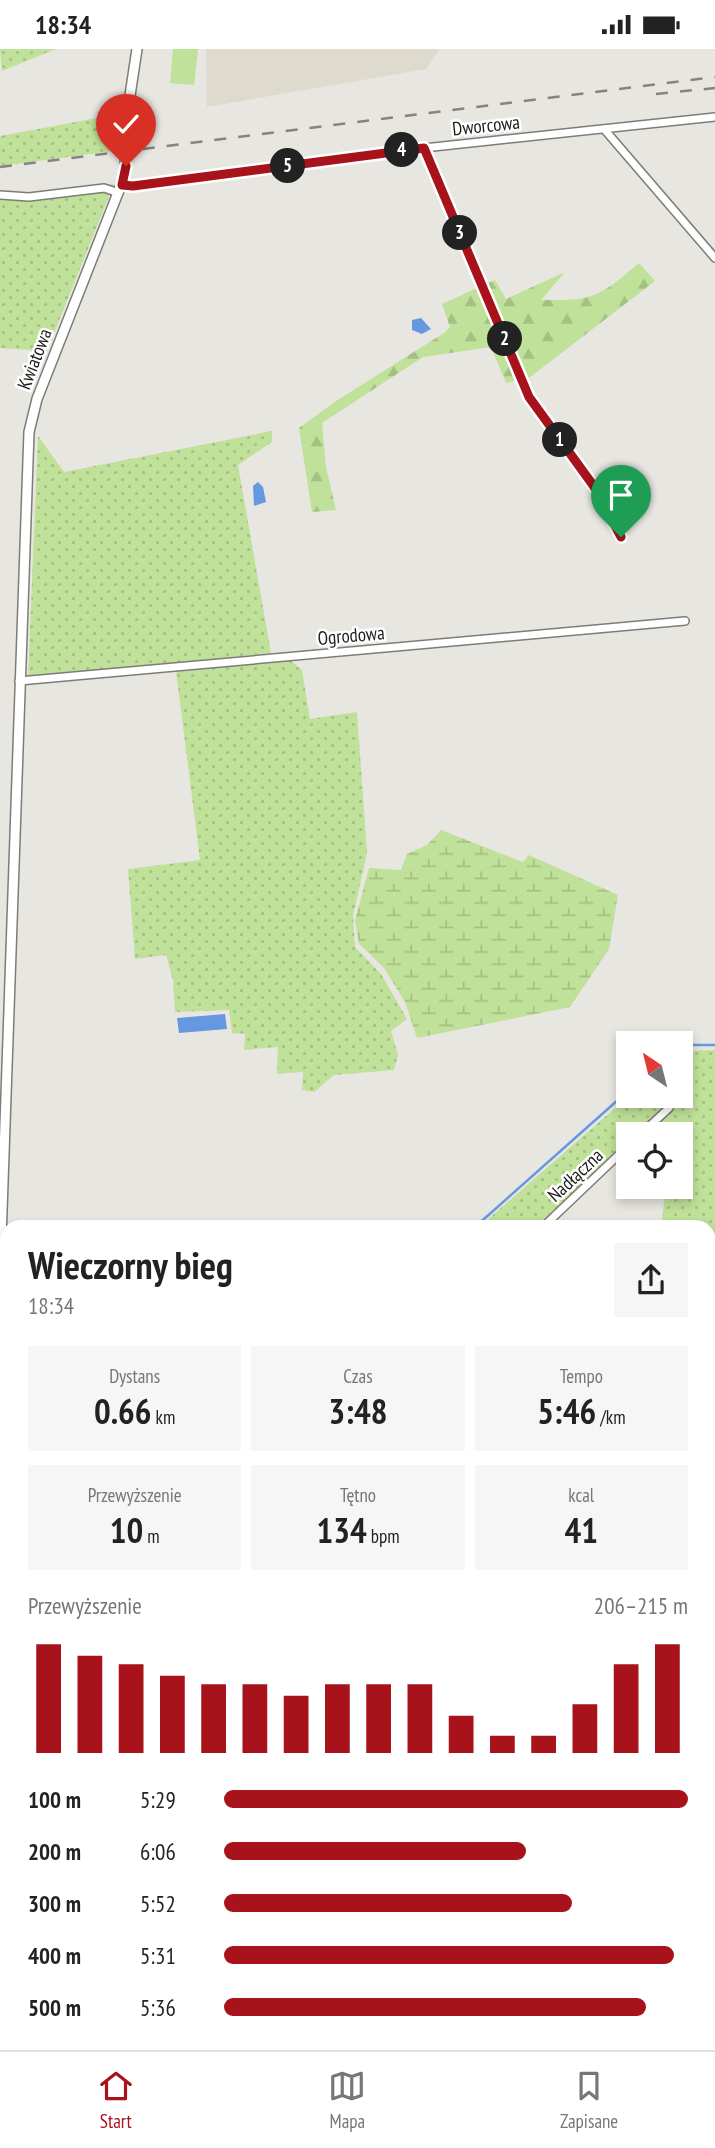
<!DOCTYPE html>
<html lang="pl">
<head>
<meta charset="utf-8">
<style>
	:root { --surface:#fff; --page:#f6f6f6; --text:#222; --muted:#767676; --line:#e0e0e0; --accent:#a8121a }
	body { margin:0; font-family:"PT Sans Narrow",sans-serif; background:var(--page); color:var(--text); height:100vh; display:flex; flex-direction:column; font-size:26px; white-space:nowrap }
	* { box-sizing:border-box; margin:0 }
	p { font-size:23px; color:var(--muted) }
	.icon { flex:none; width:38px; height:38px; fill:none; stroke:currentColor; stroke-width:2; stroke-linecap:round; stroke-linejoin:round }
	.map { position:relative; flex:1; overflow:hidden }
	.drawer { position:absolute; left:0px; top:1171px; width:716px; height:831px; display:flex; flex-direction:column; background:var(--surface); border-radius:21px 21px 0 0; box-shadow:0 4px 10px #0003 }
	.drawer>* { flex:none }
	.needle { width:46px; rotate:325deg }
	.tools { position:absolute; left:616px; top:982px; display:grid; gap:14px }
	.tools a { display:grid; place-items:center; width:77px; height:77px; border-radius:0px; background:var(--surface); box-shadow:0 4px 10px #0003; font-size:35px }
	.pin { position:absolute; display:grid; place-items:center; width:60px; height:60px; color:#fff; margin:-72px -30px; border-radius:50% 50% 50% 0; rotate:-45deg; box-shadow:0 0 7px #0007 }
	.pin .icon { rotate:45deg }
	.km { position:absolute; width:35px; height:35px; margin:-18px; border-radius:50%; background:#222; color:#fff; font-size:19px; line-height:35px; text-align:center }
	.round { display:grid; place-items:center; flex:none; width:74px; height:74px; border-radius:0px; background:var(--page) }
	.overview { display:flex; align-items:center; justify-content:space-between; height:119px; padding:0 28px }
	h1 { font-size:38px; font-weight:800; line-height:52px }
	.metrics { display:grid; grid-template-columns:repeat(3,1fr); gap:10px; height:119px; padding:7px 28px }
	.metrics div { display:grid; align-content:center; border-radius:0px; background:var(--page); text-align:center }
	.metrics b { font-size:35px; font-weight:800 }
	.metrics small { font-size:19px; font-weight:400 }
	.metrics p { font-size:19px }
	.chart { height:196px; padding:14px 28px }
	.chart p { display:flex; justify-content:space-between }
	.chart svg { width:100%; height:126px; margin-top:7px; stroke:var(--accent); stroke-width:6 }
	ul { padding:0 28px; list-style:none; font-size:23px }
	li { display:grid; grid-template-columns:112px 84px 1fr; align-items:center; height:52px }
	li i { height:18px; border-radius:9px; background:var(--accent) }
	.status { display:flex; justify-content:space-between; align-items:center; height:49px; padding:0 35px; background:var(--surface); direction:ltr }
	.status svg { height:19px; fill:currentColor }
	.menu { display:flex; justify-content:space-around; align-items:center; height:98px; border-top:2px solid var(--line); background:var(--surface); font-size:19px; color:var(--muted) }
	.menu a { display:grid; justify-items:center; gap:4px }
	.menu .selected { color:var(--accent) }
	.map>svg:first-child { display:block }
	.built { fill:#dedace }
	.grass { fill:url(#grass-dots) }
	.forest { fill:url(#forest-firs) }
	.wetland { fill:url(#wetland-marsh) }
	.park { fill:url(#park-crowns) }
	.pitch { fill:#c0e199 }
	.water { fill:#6598e0 }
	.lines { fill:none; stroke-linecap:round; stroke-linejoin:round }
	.stream { stroke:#6598e0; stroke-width:2.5 }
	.pedestrian-casing { stroke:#7d7c77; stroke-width:9 }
	.minor-casing { stroke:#7d7c77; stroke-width:10 }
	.tertiary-casing { stroke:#7d7c77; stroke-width:12 }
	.pedestrian { stroke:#fff; stroke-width:5 }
	.minor { stroke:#fff; stroke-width:7 }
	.tertiary { stroke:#fff; stroke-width:9 }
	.rail { stroke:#868481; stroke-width:2.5; stroke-dasharray:12 12; stroke-linecap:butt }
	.route-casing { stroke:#fff; stroke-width:14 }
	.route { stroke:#a8121a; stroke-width:9 }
	.labels { text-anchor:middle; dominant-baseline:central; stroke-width:5; stroke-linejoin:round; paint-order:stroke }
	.street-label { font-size:19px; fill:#1d1c1b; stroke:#fff }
</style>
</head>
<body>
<div class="status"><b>18:34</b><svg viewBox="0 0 49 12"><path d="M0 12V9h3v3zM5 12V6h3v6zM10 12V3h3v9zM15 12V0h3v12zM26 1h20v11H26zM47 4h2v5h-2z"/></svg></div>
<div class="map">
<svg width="715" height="2001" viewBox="0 0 715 2001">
	<defs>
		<pattern id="grass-dots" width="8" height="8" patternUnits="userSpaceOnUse" patternTransform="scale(1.75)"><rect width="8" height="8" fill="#c0e199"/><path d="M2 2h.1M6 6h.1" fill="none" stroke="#a5c083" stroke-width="1.8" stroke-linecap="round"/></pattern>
		<pattern id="forest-firs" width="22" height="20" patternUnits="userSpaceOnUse" patternTransform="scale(1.75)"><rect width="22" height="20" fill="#c0e199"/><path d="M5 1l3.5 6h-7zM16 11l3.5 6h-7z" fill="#a5c083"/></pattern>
		<pattern id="wetland-marsh" width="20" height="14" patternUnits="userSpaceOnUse" patternTransform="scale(1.75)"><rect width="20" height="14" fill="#c0e199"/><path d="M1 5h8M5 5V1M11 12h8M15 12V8" fill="none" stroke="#a5c083"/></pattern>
		<pattern id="park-crowns" width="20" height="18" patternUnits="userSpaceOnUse" patternTransform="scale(1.75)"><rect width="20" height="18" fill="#c0e199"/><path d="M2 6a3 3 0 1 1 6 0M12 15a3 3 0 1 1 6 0" fill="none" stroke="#a5c083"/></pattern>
	</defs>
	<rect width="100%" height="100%" fill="#e8e6e1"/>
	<!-- built -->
	<path class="built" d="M206,0H440L426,20L207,58Z"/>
	<!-- grass -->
	<path class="grass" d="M0,0H56L2,22Z
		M108,67L122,77L120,101L0,117V87Z
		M114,135L47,302L0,299V151Z
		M272,382V393L238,416L271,604L28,629L38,387L64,423Z
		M289,610L302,621L310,670L357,663L367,804L353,867L355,898L381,925L407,970L391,982L398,1006L394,1021L334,1026L314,1043L302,1041L303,1023L277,1025L278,998L244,1001L245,985L232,984L229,961L175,963L173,931L166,906L135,910L128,820L200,811L176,622Z
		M715,1001V1273L709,1267V1178H661L666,1138H681V1085H656L648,1076L638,1085H628V1094L536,1178H479L629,1047L681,1046V1002Z
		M408,1995H564L562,2001H404Z"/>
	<!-- forest -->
	<path class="forest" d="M639,214L655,232L529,329L506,334L491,298L423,308L322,374L326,418L336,461L312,463L299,379L336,352L444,284L450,278L442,255L495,231L506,250L565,223L541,251C594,252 599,248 639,214Z"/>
	<!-- wetland -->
	<path class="wetland" d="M441,781L523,813L529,806L618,846L609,900L570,958L417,989L405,953L384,919L359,895L355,871L369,819L401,821L407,805L427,796Z"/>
	<!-- park -->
	<path class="park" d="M709,1626L715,1629V1761L709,1767Z"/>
	<!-- pitch -->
	<path class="pitch" d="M173,0H198L194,36L170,34Z"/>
	<!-- water -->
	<path class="water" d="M421,269L431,280L422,285L412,281V271Z
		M258,433L263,438L266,453L254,457L253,437Z
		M225,965L227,980L179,984L177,969Z
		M709,1509L715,1511V1547L711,1549Z
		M715,1783V1877L709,1881V1788Z"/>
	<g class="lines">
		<!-- stream -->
		<path class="stream" d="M681,996H715
			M475,1178L628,1042
			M709,1749L715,1746
			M566,2001L568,1995"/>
		<defs>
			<path id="pedestrian" d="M709,1780L715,1775
				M709,1892L715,1887"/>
			<path id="minor" d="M604,80L715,209
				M424,99L529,348L598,443L621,488
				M122,136L133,137L424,99L715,68
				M0,146L29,148L104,139L119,144
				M19,632L685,572
				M641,1085L669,1059
				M543,1178L628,1097
				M0,1445L7,1443
				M0,1609L7,1612
				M630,1995L637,2001
				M266,2001L272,1995"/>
			<path id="tertiary" d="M0,1220L29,383L37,350L125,126L126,73L137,0"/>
		</defs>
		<!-- pedestrian casing -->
		<use href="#pedestrian" class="pedestrian-casing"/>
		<!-- minor casing -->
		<use href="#minor" class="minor-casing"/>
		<!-- tertiary casing -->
		<use href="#tertiary" class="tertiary-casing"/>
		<!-- pedestrian -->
		<use href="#pedestrian" class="pedestrian"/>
		<!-- minor -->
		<use href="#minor" class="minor"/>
		<!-- tertiary -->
		<use href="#tertiary" class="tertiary"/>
		<!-- rail -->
		<path class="rail" d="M656,45L715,39
			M0,118L715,28"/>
	</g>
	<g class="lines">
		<defs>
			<path id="route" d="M126,117L122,136L133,137L424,99L529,348L598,443L621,488"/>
		</defs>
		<!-- route casing -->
		<use href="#route" class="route-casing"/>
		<!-- route -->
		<use href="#route" class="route"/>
	</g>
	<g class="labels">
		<!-- street labels -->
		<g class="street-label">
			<text transform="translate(486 76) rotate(-6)">Dworcowa</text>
			<text transform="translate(34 310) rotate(-69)">Kwiatowa</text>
			<text transform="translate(351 586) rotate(-5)">Ogrodowa</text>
			<text transform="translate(575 1126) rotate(-43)">Nadłączna</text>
		</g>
	</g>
</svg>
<div class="tools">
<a><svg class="needle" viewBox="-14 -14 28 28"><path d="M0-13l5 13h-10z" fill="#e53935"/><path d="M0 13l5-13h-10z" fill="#767676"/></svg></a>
<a><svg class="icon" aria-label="locate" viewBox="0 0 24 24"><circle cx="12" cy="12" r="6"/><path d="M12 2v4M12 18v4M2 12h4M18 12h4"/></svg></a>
</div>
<div class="pin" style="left:621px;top:488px;background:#1e9e55"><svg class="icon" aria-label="arrive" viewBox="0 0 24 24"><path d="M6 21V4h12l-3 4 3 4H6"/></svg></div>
<div class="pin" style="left:126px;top:117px;background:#d93025"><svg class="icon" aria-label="check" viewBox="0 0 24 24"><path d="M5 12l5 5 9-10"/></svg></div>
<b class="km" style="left:560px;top:391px">1</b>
<b class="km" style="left:505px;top:290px">2</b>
<b class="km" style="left:460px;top:184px">3</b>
<b class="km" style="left:402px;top:101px">4</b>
<b class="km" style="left:288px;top:117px">5</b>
<section class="drawer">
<div class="overview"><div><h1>Wieczorny bieg</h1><p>18:34</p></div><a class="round"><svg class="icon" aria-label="share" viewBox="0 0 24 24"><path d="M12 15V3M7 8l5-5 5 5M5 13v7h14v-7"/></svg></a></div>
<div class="metrics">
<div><p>Dystans</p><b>0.66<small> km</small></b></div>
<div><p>Czas</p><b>3:48</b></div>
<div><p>Tempo</p><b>5:46<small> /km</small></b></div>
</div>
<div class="metrics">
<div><p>Przewyższenie</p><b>10<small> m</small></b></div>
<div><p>Tętno</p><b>134<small> bpm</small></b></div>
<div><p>kcal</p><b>41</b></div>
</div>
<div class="chart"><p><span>Przewyższenie</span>206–215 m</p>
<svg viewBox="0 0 160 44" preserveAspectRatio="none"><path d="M5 44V6M15 44V10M25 44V13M35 44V17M45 44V20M55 44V20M65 44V24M75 44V20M85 44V20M95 44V20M105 44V31M115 44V38M125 44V38M135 44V27M145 44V13M155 44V6"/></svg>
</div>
<ul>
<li><b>100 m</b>5:29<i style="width:100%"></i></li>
<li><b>200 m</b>6:06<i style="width:65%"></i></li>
<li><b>300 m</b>5:52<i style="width:75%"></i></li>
<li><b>400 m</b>5:31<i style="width:97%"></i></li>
<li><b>500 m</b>5:36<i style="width:91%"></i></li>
</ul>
</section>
</div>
<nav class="menu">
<a class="selected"><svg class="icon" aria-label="home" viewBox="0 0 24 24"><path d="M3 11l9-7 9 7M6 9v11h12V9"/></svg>Start</a>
<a><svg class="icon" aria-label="map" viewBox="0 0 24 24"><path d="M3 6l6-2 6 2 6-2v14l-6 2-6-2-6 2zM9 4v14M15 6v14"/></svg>Mapa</a>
<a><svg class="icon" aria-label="saved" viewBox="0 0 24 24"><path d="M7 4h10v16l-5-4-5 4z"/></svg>Zapisane</a>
</nav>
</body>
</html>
